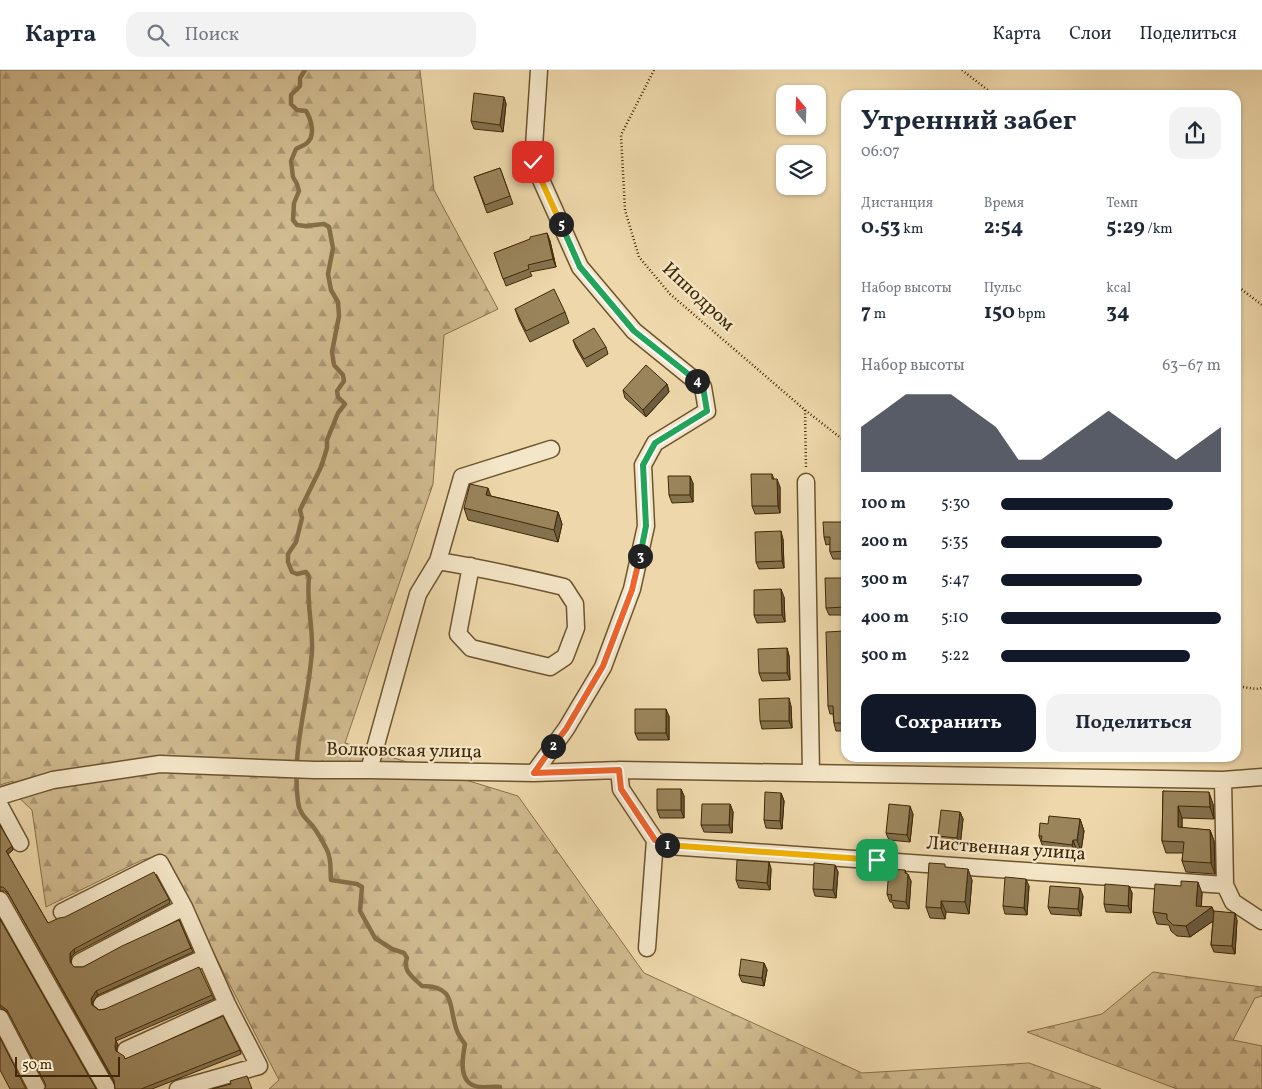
<!DOCTYPE html>
<html lang="ru">
<head>
<meta charset="utf-8">
<style>
	:root { --surface:#fff; --page:#f2f2f3; --text:#1f2937; --muted:#747a83; --line:#e0e1e3; --accent:#111827 }
	body { margin:0; font-family:Vollkorn,serif; background:var(--page); color:var(--text); height:100vh; display:flex; flex-direction:column; font-size:19px; white-space:nowrap }
	* { box-sizing:border-box; margin:0 }
	p { font-size:16px; color:var(--muted) }
	.icon { flex:none; width:28px; height:28px; fill:none; stroke:currentColor; stroke-width:2; stroke-linecap:round; stroke-linejoin:round }
	.map { position:relative; flex:1; overflow:hidden }
	.sheet { position:absolute; left:841px; top:20px; width:400px; height:672px; display:flex; flex-direction:column; background:var(--surface); border-radius:15px; box-shadow:0 1px 4px #0004 }
	.sheet>* { flex:none }
	.needle { width:32px; rotate:341deg }
	.tools { position:absolute; left:776px; top:15px; display:grid; gap:10px }
	.tools a { display:grid; place-items:center; width:50px; height:50px; border-radius:10px; background:var(--surface); box-shadow:0 1px 4px #0004; font-size:25px }
	.scale { position:absolute; left:15px; bottom:12px; width:105px; box-sizing:border-box; padding-left:5px; border:2px solid #402805; border-top:0; font-size:14px; line-height:18px; white-space:nowrap; color:#402805; -webkit-text-stroke:4px #f4e6c8; paint-order:stroke }
	.pin { position:absolute; display:grid; place-items:center; width:42px; height:42px; color:#fff; margin:-21px; border-radius:10px; box-shadow:0 2px 8px #0006 }
	.km { position:absolute; width:25px; height:25px; margin:-12px; border-radius:50%; background:#222; color:#fff; font-size:14px; line-height:25px; text-align:center }
	.round { display:grid; place-items:center; flex:none; width:52px; height:52px; border-radius:15px; background:var(--page) }
	.overview { display:flex; align-items:center; justify-content:space-between; height:85px; padding:0 20px }
	h1 { font-size:28px; font-weight:700; line-height:38px }
	.stats { display:grid; grid-template-columns:repeat(3,1fr); gap:8px; height:85px; padding:5px 20px }
	.stats div { display:grid; align-content:center }
	.stats b { font-size:21px; font-weight:700 }
	.stats small { font-size:14px; font-weight:400 }
	.stats p { font-size:14px }
	.chart { height:140px; padding:10px 20px }
	.chart p { display:flex; justify-content:space-between }
	.chart svg { width:100%; height:90px; margin-top:5px; fill:var(--accent); opacity:.7 }
	.button { display:flex; gap:10px; margin-top:auto; padding:10px 20px }
	.button a { flex:1; height:58px; border-radius:15px; background:var(--accent); color:#fff; font-size:20px; font-weight:700; line-height:58px; text-align:center }
	.button a+a { background:var(--page); color:var(--text) }
	ul { padding:0 20px; list-style:none; font-size:16px }
	li { display:grid; grid-template-columns:80px 60px 1fr; align-items:center; height:38px }
	li i { height:12px; border-radius:6px; background:var(--accent) }
	header { display:flex; align-items:center; gap:30px; box-sizing:border-box; height:70px; padding:0 25px; background:var(--surface); border-bottom:1px solid var(--line) }
	header strong { font-size:24px }
	nav { display:flex; gap:28px; margin-inline-start:auto; font-size:18px }
	.search { width:350px; height:45px; background:var(--page); display:flex; align-items:center; gap:12px; box-sizing:border-box; padding:0 18px; border-radius:15px; color:var(--muted); font-size:19px }
	.map>svg:first-child { display:block }
	.forest { fill:url(#forest-firs); stroke:#88714a }
	.lines { fill:none; stroke-linecap:round; stroke-linejoin:round }
	.stream { stroke:#856e47; stroke-width:4.5 }
	.minor-casing { stroke:#6c542e; stroke-width:19 }
	.path { stroke:#402805; stroke-width:2.5; stroke-dasharray:1 2.5; stroke-linecap:butt }
	.minor { stroke:#f4e6c8; stroke-width:16 }
	.wall { fill:#84724e; stroke:#402805 }
	.shaded-wall { fill:#6c5c40; stroke:#402805 }
	.building { fill:#9a845b; stroke:#402805 }
	.split-1-casing { stroke:#fff; stroke-width:10 }
	.split-2-casing { stroke:#fff; stroke-width:10 }
	.split-3-casing { stroke:#fff; stroke-width:10 }
	.split-4-casing { stroke:#fff; stroke-width:10 }
	.split-5-casing { stroke:#fff; stroke-width:10 }
	.split-6-casing { stroke:#fff; stroke-width:10 }
	.split-1 { stroke:#f5b400; stroke-width:6 }
	.split-2 { stroke:#f0652b; stroke-width:6 }
	.split-3 { stroke:#f0652b; stroke-width:6 }
	.split-4 { stroke:#22a559; stroke-width:6 }
	.split-5 { stroke:#22a559; stroke-width:6 }
	.split-6 { stroke:#f5b400; stroke-width:6 }
	.labels { text-anchor:middle; dominant-baseline:central; stroke-width:4.5; stroke-linejoin:round; paint-order:stroke }
	.street-label { font-size:19px; fill:#402805; stroke:#f4e6c8 }
</style>
</head>
<body>
<header>
<strong>Карта</strong>
<div class="search"><svg class="icon" aria-label="search" viewBox="0 0 24 24"><circle cx="10" cy="10" r="6"/><path d="M15 15l6 6"/></svg>Поиск</div>
<nav><a>Карта</a><a>Слои</a><a>Поделиться</a></nav>
</header>
<div class="map">
<svg width="1262" height="1019" viewBox="0 0 1262 1019">
	<defs>
		<pattern id="forest-firs" width="22" height="20" patternUnits="userSpaceOnUse" patternTransform="scale(1.25)"><rect width="22" height="20" fill="#d0ba8f"/><path d="M5 1l3.5 6h-7zM16 11l3.5 6h-7z" fill="#aa9773"/></pattern>
	</defs>
	<rect width="100%" height="100%" fill="#eed8ab"/>
	<filter id="stains"><feTurbulence type="fractalNoise" baseFrequency=".004" numOctaves="4"/><feColorMatrix values="0 0 0 0 .2 0 0 0 0 .09 0 0 0 0 .02 0 0 0 .5 -.17"/></filter>
	<radialGradient id="worn" r=".72"><stop offset=".6" stop-color="#630" stop-opacity="0"/><stop offset="1" stop-color="#630" stop-opacity=".3"/></radialGradient>
	<!-- forest -->
	<path class="forest" d="M0,0H420L434,120L498,239L444,265L433,414L345,673L518,726L644,903L862,1003L1029,993L1101,1019H269L279,1010L163,785L142,790L46,837L32,740L17,726L13,711L0,715Z
		M1153,902L1262,917V926L1255,928L1233,970L1262,976V1019H1177L1027,962L1102,944Z"/>
	<g class="lines">
		<!-- stream -->
		<path class="stream" d="M305,0L300,8V16L291,25V34L297,40L306,41C311,49 316,65 307,73C305,75 299,77 296,79L291,91L293,107L297,114L299,121L294,133L293,150L297,155L306,156L324,154L329,157L333,178L328,204L331,220L338,232L339,246L332,282L334,295L343,305L344,311L337,321L338,327L345,334L338,343L327,370V378L321,397L300,440L302,448L296,472L288,484V492L292,502L297,504L306,502L309,507C306,531 313,556 312,580C309,631 291,680 298,732C299,742 305,748 311,754C317,761 323,772 327,780C332,790 330,800 331,810L357,814L362,817L360,841L375,868L392,879L404,883L407,888C402,901 413,907 422,916C457,916 448,937 457,961C459,966 462,970 465,974C462,990 458,1015 480,1017C487,1018 493,1016 500,1017V1019"/>
		<defs>
			<path id="minor" d="M806,412L811,703
				M438,491L462,407L551,379
				M369,700L418,524L438,491C481,498 522,507 564,517L575,534L576,558L565,587L550,597L471,578L458,564L471,496
				M619,700L621,719L655,770L668,776L1225,815
				M534,703L566,659L603,597L632,519L646,456L643,395L655,373L707,341L703,317L634,261L580,197L533,92L539,0
				M1223,710L1225,815L1233,832L1262,851
				M0,726L53,710L160,694L314,700H369L534,703L619,700L1223,710L1262,707
				M0,736L20,773
				M0,830L107,1019
				M62,842L160,793L184,837
				M647,878L655,770
				M80,892L184,837L206,887
				M102,934L206,887L227,934L259,996L178,1019
				M0,948L37,1019
				M126,980L227,934"/>
		</defs>
		<!-- minor casing -->
		<use href="#minor" class="minor-casing"/>
		<!-- path -->
		<path class="path" d="M654,0L621,65L625,140L639,187L670,224L805,340L846,372
			M962,0L994,25
			M1236,215L1262,235
			M805,340L806,399
			M1236,616L1256,619L1262,618"/>
		<!-- minor -->
		<use href="#minor" class="minor"/>
	</g>
	<!-- wall -->
	<path class="wall" d="M504,27L506,34L503,62L474,59L471,51Z
		M500,98L513,134L487,143L474,107Z
		M547,163L550,171L556,197L530,202L532,206L506,216L494,183Z
		M515,239L565,242L569,253L530,272L519,250Z
		M573,270L606,277L608,284L587,297L576,278Z
		M667,314L669,322L646,347L625,328L623,320Z
		M772,404L774,409L780,417V443L755,444L752,436Z
		M693,413V432L672,433L669,425Z
		M491,426L558,442L562,454L558,472L468,450L464,438Z
		M846,452V489H833L830,482V474L826,475L824,467Z
		M783,469L784,498L759,499L756,492Z
		M846,508V545H829L826,538Z
		M784,527L785,552L757,553L754,545Z
		M846,567V661H836L834,653L833,644H830L828,636Z
		M787,578L789,586L790,610L762,611L759,603Z
		M791,636L792,658L762,659L760,651Z
		M669,646V670H638L635,663Z
		M681,719L684,726V748H660L657,740Z
		M1163,721L1213,734L1214,749L1182,748V758L1210,760L1214,771L1215,804L1186,802L1182,791L1183,783H1166L1162,771Z
		M781,723L784,731L782,759L766,758L764,750Z
		M730,734L733,742L732,763L704,762L701,755Z
		M960,742L963,749L960,776L941,774L938,766Z
		M913,744L910,772L889,770L886,763Z
		M1080,749L1084,761L1081,781H1077L1076,786L1045,783L1039,766L1048,754Z
		M0,755L13,780L8,784L48,853L169,829L170,833L75,883L71,887V894L74,897H83L179,850L193,882L98,925L92,933L93,935L99,940L212,925L214,929L116,971L118,975L116,980V981L125,989L240,980L241,984L152,1019H115L114,1012L9,825L5,821H0Z
		M769,792L771,799L770,820L739,818L736,810Z
		M835,795L838,802L836,828L815,826L813,819Z
		M946,797L972,810L969,844L946,842L945,849L930,848L926,837Z
		M906,804L911,811L909,839L894,838L892,832H890L887,824Z
		M1029,816L1027,845L1005,844L1003,836Z
		M1129,816L1132,823L1131,843L1106,842L1104,834Z
		M1181,816L1202,823L1201,837H1212L1214,842L1237,850L1235,884L1214,882L1211,875L1213,851L1190,867L1177,866L1171,861L1169,855L1157,854L1153,842Z
		M1083,826L1081,846L1051,844L1048,837Z
		M0,849L96,1019L46,1016L45,1012L9,943L1,938H0Z
		M764,893L767,900L764,916L742,912L739,905Z"/>
	<!-- shaded-wall -->
	<path class="shaded-wall" d="M504,27L506,34L503,62L500,55Z
		M547,163L550,171L556,197L553,189Z
		M667,314L669,322L646,347L643,340Z
		M690,406L693,413V432L690,425Z
		M777,409L780,417V443L778,436Z
		M488,418L492,429L486,425Z
		M558,442L562,454L558,472L554,460Z
		M781,461L783,469L784,498L782,491Z
		M781,519L784,527L785,552L782,545Z
		M787,578L789,586L790,610L787,603Z
		M789,628L791,636L792,658L789,651Z
		M666,639L669,646V670L666,663Z
		M681,719L684,726V748L681,740Z
		M1209,722L1213,734L1214,749L1210,737Z
		M781,723L784,731L782,759L780,751Z
		M730,734L733,742L732,763L729,755Z
		M910,736L913,744L910,772L907,765Z
		M1178,736L1182,748V769L1178,757Z
		M960,742L963,749L960,776L957,768Z
		M1080,749L1084,761L1081,781L1077,770Z
		M1210,760L1214,771L1215,804L1211,793Z
		M1073,770L1077,781L1076,786L1072,775Z
		M12,776L13,780L7,785L6,781Z
		M769,792L771,799L770,820L767,813Z
		M835,795L838,802L836,828L833,820Z
		M968,799L972,810L969,844L965,832Z
		M905,800L908,807V804L911,811L909,839L906,832Z
		M1026,809L1029,816L1027,845L1024,838Z
		M1198,812L1202,823L1201,845L1212,837L1216,849L1190,867L1186,856L1196,836Z
		M1129,816L1132,823L1131,843L1128,836Z
		M1080,818L1083,826L1081,846L1078,839Z
		M941,831L946,842L945,849L941,838Z
		M1235,843L1237,850L1235,884L1232,876Z
		M74,879L75,883L71,887V896L70,892V883Z
		M764,893L767,900L764,916L762,908Z
		M96,921L98,925L92,933L93,939L91,929Z
		M116,971L118,975L116,980L117,985L115,976Z"/>
	<!-- building -->
	<path class="building" d="M474,23L504,27L500,55L471,51Z
		M500,98L510,126L485,135L474,107Z
		M547,163L553,189L528,195L529,199L503,209L494,183L530,169V167Z
		M554,219L565,242L526,261L515,239Z
		M594,258L606,277L584,289L573,270Z
		M646,295L667,314L643,340L623,320Z
		M751,404H772V409H777L778,436H752Z
		M668,406H690V425H669Z
		M470,414L488,418L486,425L558,442L554,460L464,438Z
		M823,452H846V481L830,482V467H824Z
		M781,461L782,491L756,492L755,462Z
		M825,508H846V537L826,538Z
		M781,519L782,545H754V520Z
		M844,561V567H846V653H834L833,636H828L826,562Z
		M787,578V603H759L758,579Z
		M789,628V651H760L759,629Z
		M635,639H666V663H635Z
		M657,719H681V740H657Z
		M1163,721L1209,722L1210,737L1178,736V757L1210,760L1211,793L1182,791L1184,772L1162,771Z
		M765,722L781,723L780,751L764,750Z
		M702,734H730L729,755H701Z
		M889,734L910,736L907,765L886,763Z
		M941,740L960,742L957,768L938,766Z
		M1049,746L1080,749L1077,770H1073L1072,775L1041,771L1042,766H1039L1040,753L1048,754Z
		M0,755L12,776L6,781L48,853L59,848L65,847L154,802L169,829L74,879L70,883V892L74,897H83L122,876L179,850L191,878L96,921L91,929L92,935L99,940L105,939L199,897L212,925L115,968L116,971L115,976L116,981L124,986L125,989L223,946L240,980L141,1019H115L114,1010L7,821L3,817H0Z
		M737,790L769,792L767,813L736,810Z
		M814,793L835,795L833,820L813,819Z
		M929,793L945,794V797L968,799L965,832L941,831V838L926,837Z
		M889,799L905,800V803L908,804L906,832L891,830L892,825L887,824Z
		M1005,807L1026,809L1024,838L1003,836Z
		M1181,811L1198,812L1196,836L1212,837L1186,856L1173,855L1167,849V844L1153,842L1155,814L1181,816Z
		M1105,814L1129,816L1128,836L1104,834Z
		M1050,816L1080,818L1078,839L1048,837Z
		M1214,841L1235,843L1232,876L1211,875Z
		M0,849L96,1019H44L46,1016L44,1011L7,940L0,935Z
		M741,889L764,893L762,908L739,905Z
		M0,968L26,1019H10L0,1000Z
		M247,1006L252,1019H212L231,1014L230,1011Z"/>
	<g class="lines">
		<defs>
			<path id="split-1" d="M667,775L877,790"/>
			<path id="split-2" d="M553,676L534,703L619,700L621,719L655,770L667,775"/>
			<path id="split-3" d="M553,676L566,659L603,596L632,520L640,486"/>
			<path id="split-4" d="M640,486L646,456L643,395L655,373L707,341L703,317L697,311"/>
			<path id="split-5" d="M561,154L580,197L634,261L697,311"/>
			<path id="split-6" d="M533,92L561,154"/>
		</defs>
		<!-- split-1 casing -->
		<use href="#split-1" class="split-1-casing"/>
		<!-- split-2 casing -->
		<use href="#split-2" class="split-2-casing"/>
		<!-- split-3 casing -->
		<use href="#split-3" class="split-3-casing"/>
		<!-- split-4 casing -->
		<use href="#split-4" class="split-4-casing"/>
		<!-- split-5 casing -->
		<use href="#split-5" class="split-5-casing"/>
		<!-- split-6 casing -->
		<use href="#split-6" class="split-6-casing"/>
		<!-- split-1 -->
		<use href="#split-1" class="split-1"/>
		<!-- split-2 -->
		<use href="#split-2" class="split-2"/>
		<!-- split-3 -->
		<use href="#split-3" class="split-3"/>
		<!-- split-4 -->
		<use href="#split-4" class="split-4"/>
		<!-- split-5 -->
		<use href="#split-5" class="split-5"/>
		<!-- split-6 -->
		<use href="#split-6" class="split-6"/>
	</g>
	<g class="labels">
		<!-- street labels -->
		<g class="street-label">
			<text transform="translate(698 227) rotate(43)">Ипподром</text>
			<text transform="translate(404 681) rotate(1)">Волковская улица</text>
			<text transform="translate(1006 779) rotate(4)">Лиственная улица</text>
		</g>
	</g>
	<rect width="100%" height="100%" filter="url(#stains)"/>
	<rect width="100%" height="100%" fill="url(#worn)"/>
</svg>
<div class="tools">
<a><svg class="needle" viewBox="-14 -14 28 28"><path d="M0-13l5 13h-10z" fill="#e53935"/><path d="M0 13l5-13h-10z" fill="#747a83"/></svg></a>
<a><svg class="icon" aria-label="layers" viewBox="0 0 24 24"><path d="M12 4l9 5-9 5-9-5zM3 14l9 5 9-5"/></svg></a>
</div>
<div class="scale">50 m</div>
<div class="pin" style="left:877px;top:790px;background:#1e9e55"><svg class="icon" aria-label="arrive" viewBox="0 0 24 24"><path d="M6 21V4h12l-3 4 3 4H6"/></svg></div>
<div class="pin" style="left:533px;top:92px;background:#d93025"><svg class="icon" aria-label="check" viewBox="0 0 24 24"><path d="M5 12l5 5 9-10"/></svg></div>
<b class="km" style="left:667px;top:775px">1</b>
<b class="km" style="left:553px;top:676px">2</b>
<b class="km" style="left:640px;top:486px">3</b>
<b class="km" style="left:697px;top:311px">4</b>
<b class="km" style="left:561px;top:154px">5</b>
<section class="sheet">
<div class="overview"><div><h1>Утренний забег</h1><p>06:07</p></div><a class="round"><svg class="icon" aria-label="share" viewBox="0 0 24 24"><path d="M12 15V3M7 8l5-5 5 5M5 13v7h14v-7"/></svg></a></div>
<div class="stats">
<div><p>Дистанция</p><b>0.53<small> km</small></b></div>
<div><p>Время</p><b>2:54</b></div>
<div><p>Темп</p><b>5:29<small> /km</small></b></div>
</div>
<div class="stats">
<div><p>Набор высоты</p><b>7<small> m</small></b></div>
<div><p>Пульс</p><b>150<small> bpm</small></b></div>
<div><p>kcal</p><b>34</b></div>
</div>
<div class="chart"><p><span>Набор высоты</span>63–67 m</p>
<svg viewBox="0 0 160 44" preserveAspectRatio="none"><path d="M0 44V22L10 14L20 6L30 6L40 6L50 14L60 22L70 38L80 38L90 30L100 22L110 14L120 22L130 30L140 38L150 30L160 22V44z"/></svg>
</div>
<ul>
<li><b>100 m</b>5:30<i style="width:78%"></i></li>
<li><b>200 m</b>5:35<i style="width:73%"></i></li>
<li><b>300 m</b>5:47<i style="width:64%"></i></li>
<li><b>400 m</b>5:10<i style="width:100%"></i></li>
<li><b>500 m</b>5:22<i style="width:86%"></i></li>
</ul>
<div class="button"><a>Сохранить</a><a>Поделиться</a></div>
</section>
</div>
</body>
</html>
